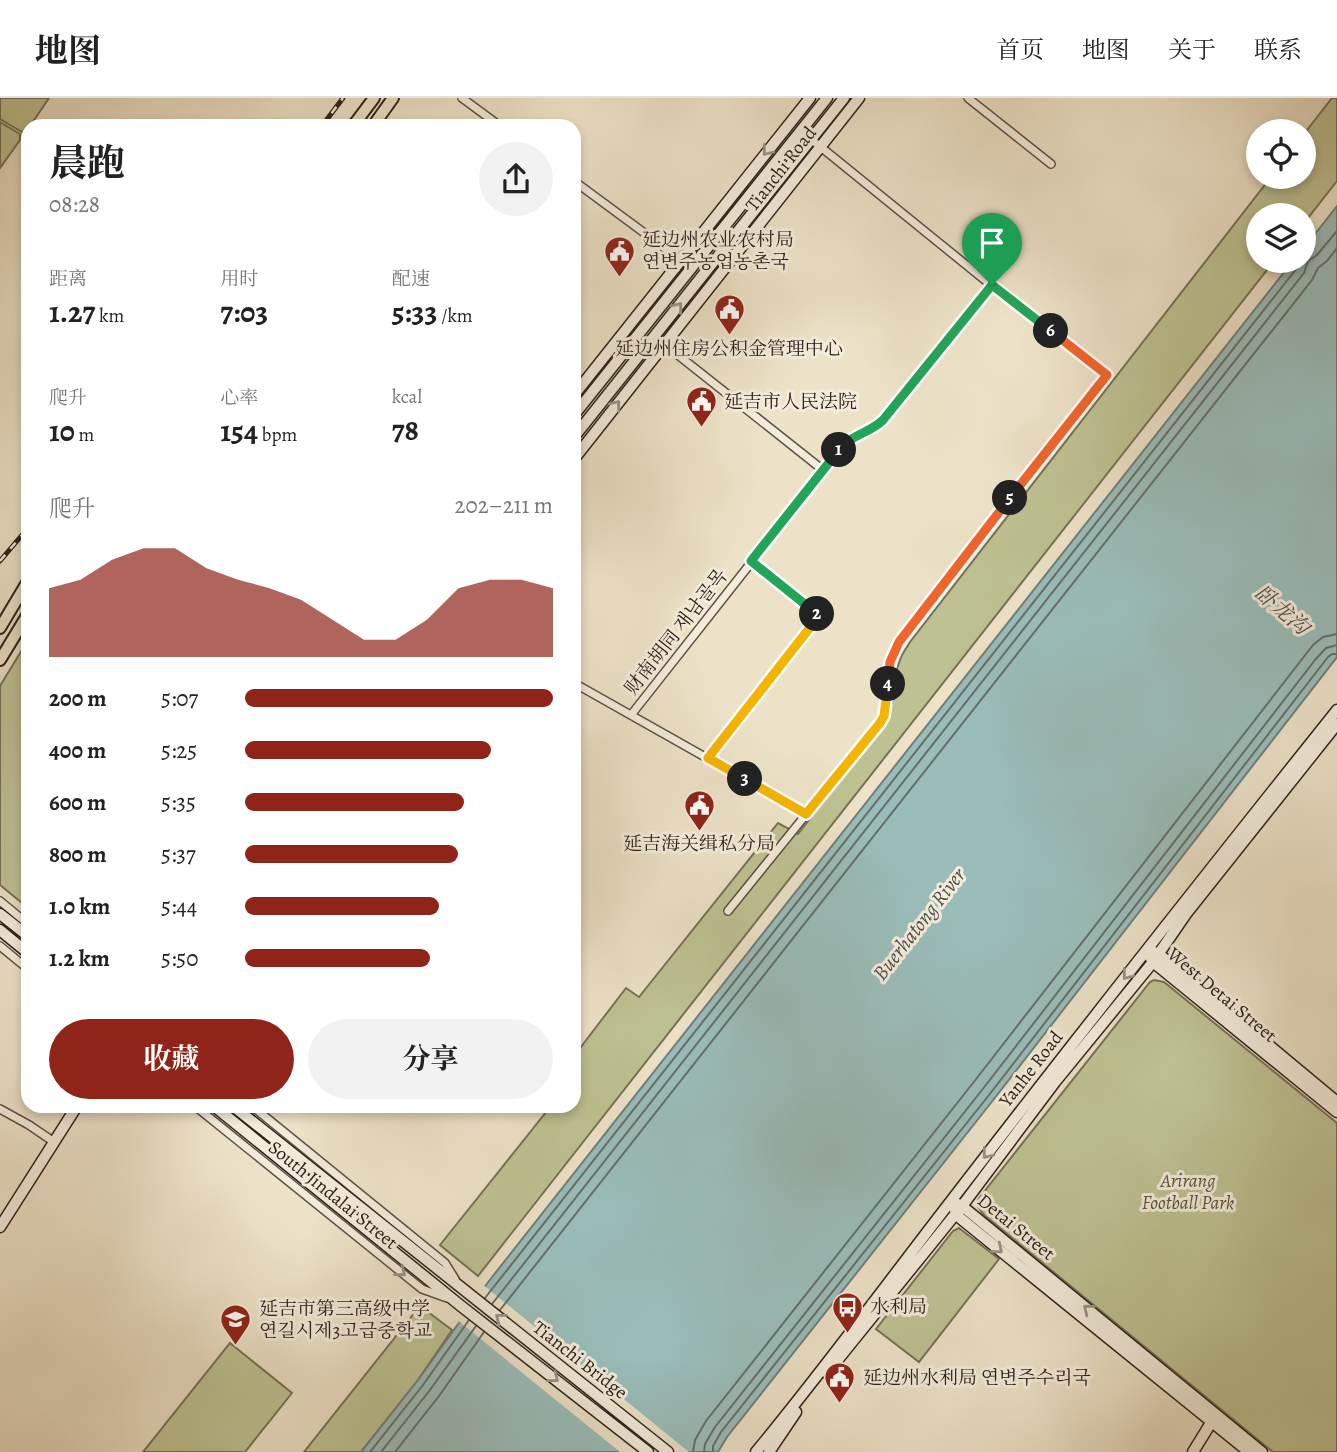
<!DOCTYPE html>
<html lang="zh">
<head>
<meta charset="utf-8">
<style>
	:root { --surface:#fff; --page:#f2f2f2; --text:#222; --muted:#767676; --line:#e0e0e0; --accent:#8f2418 }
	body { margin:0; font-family:Alegreya,"Noto Serif SC","Noto Serif KR",serif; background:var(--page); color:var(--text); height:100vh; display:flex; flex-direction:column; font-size:26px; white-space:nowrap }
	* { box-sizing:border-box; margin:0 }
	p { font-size:23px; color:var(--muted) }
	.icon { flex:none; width:38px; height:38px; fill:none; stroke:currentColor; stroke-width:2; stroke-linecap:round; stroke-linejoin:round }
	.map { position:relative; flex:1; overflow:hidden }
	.details { position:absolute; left:21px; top:21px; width:560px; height:994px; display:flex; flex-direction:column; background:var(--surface); border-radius:21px; box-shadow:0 4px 10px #0003 }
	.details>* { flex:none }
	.tools { position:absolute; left:1246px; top:21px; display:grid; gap:14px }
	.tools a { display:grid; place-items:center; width:70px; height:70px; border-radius:50%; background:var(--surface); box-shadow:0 4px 10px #0003; font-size:35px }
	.pin { position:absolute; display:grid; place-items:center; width:60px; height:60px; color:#fff; margin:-72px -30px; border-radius:50% 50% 50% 0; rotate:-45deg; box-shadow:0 0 7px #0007 }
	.pin .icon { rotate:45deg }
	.km { position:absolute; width:35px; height:35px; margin:-18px; border-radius:50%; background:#222; color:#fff; font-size:19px; line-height:35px; text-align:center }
	.round { display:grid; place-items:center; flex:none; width:74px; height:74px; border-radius:37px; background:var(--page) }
	.headline { display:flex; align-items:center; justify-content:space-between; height:119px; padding:0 28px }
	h1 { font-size:38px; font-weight:700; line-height:52px }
	.figures { display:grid; grid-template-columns:repeat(3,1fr); gap:10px; height:119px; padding:7px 28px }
	.figures div { display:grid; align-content:center }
	.figures b { font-size:30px; font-weight:700 }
	.figures small { font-size:19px; font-weight:400 }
	.figures p { font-size:19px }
	.chart { height:196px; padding:14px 28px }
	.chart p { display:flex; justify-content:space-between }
	.chart svg { width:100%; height:126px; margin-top:7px; fill:var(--accent); opacity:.7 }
	.button { display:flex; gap:14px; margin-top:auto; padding:14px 28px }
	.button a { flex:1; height:80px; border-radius:42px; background:var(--accent); color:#fff; font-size:28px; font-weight:700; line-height:80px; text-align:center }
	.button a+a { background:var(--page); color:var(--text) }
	ul { padding:0 28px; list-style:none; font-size:23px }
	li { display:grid; grid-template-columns:112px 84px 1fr; align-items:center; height:52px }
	li i { height:18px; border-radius:9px; background:var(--accent) }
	header { display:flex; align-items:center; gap:42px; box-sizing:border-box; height:98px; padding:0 35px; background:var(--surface); border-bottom:2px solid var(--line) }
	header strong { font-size:33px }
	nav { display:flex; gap:38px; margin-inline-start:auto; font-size:24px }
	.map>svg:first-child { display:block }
	.green { fill:#bec292; stroke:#767256; stroke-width:2 }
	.water { fill:#9abdba; stroke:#6f7f7a; stroke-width:2 }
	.pier { fill:#ede2c8 }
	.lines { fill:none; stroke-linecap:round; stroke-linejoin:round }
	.shore { stroke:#646f6a; stroke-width:2 }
	.street-casing { stroke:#5e5146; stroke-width:10 }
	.secondary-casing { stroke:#2e211b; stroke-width:13 }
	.primary-casing { stroke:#2e211b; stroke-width:14 }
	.street { stroke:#f3ecdb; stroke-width:7 }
	.secondary { stroke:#f3ecdb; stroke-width:10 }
	.primary { stroke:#ede2c8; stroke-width:10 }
	.rail-casing { stroke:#2e211b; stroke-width:5 }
	.rail { stroke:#f3ecdb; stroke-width:2.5; stroke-dasharray:8; stroke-linecap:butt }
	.oneway { stroke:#9a9185 }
	.split-1-casing { stroke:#fff; stroke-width:14 }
	.split-2-casing { stroke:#fff; stroke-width:14 }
	.split-3-casing { stroke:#fff; stroke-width:14 }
	.split-4-casing { stroke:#fff; stroke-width:14 }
	.split-5-casing { stroke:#fff; stroke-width:14 }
	.split-6-casing { stroke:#fff; stroke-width:14 }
	.split-7-casing { stroke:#fff; stroke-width:14 }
	.split-1 { stroke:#22a559; stroke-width:9 }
	.split-2 { stroke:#22a559; stroke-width:9 }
	.split-3 { stroke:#f5b400; stroke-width:9 }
	.split-4 { stroke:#f5b400; stroke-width:9 }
	.split-5 { stroke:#f0652b; stroke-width:9 }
	.split-6 { stroke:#f0652b; stroke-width:9 }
	.split-7 { stroke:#22a559; stroke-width:9 }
	.labels { text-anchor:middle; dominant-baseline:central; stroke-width:6; stroke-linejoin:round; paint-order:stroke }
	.street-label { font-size:19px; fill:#2e211b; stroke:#f3ecdb }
	.poi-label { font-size:19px; fill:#2e211b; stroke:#f3ecdb; text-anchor:start }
	.park-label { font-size:19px; font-style:italic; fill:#59513f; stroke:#f3ecdb }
	.water-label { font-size:21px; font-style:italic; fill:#4e504b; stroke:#f3ecdb }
</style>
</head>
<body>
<header>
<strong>地图</strong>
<nav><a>首页</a><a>地图</a><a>关于</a><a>联系</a></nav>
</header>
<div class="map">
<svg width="1337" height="1354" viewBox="0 0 1337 1354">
	<rect width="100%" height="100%" fill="#ede2c8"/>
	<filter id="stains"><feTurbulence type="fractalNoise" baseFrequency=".00286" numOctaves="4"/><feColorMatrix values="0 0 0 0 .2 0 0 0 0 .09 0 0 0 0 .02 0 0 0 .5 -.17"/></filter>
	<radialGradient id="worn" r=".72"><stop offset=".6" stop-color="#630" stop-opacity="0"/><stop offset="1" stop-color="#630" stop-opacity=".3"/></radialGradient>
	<!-- green -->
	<path class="green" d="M0,0H49L30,28H28L26,34H22L0,21Z
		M1332,0H1337V83L1304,125V117H1258V163H1274L478,1178L440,1147L551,1008H574V958L626,890L639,899L778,725L798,736L886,623L893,601L896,573L902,557L910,544L1271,79H1304V36Z
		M0,24L20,36V42L0,70Z
		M28,542V810L0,787V588Z
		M1154,882L1164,884L1337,1025V1354H1273L984,1117L978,1109L977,1104L980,1099L1150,884Z
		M959,1130L999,1161L919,1264L876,1231L953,1133Z
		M420,1208L452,1232L418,1282L361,1354H304Z
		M230,1245L292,1295L245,1354H143Z"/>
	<!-- water -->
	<path class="water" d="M1337,108V559L994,1001L727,1339L718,1354H361L418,1282L489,1183L1293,163H1304V150Z"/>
	<!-- pier -->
	<path class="pier" d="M482,1186L689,1354H620L456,1221Z"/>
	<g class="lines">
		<!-- shore -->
		<path class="shore" d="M485,1200L1297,170L1298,163
			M492,1206L1304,175L1308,163L1317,157L1337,133
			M500,1212L1312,182L1318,170L1327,163L1337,150
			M370,1354L423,1287L469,1222
			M381,1354L430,1292L476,1228
			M395,1354L439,1298L484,1234
			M693,1354L695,1342L706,1323L973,985L1313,547L1323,539L1337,536
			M704,1354L705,1346L715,1329L982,992L1315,562L1326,550L1337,547
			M713,1354V1348L721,1334L989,997L1328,559L1332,556H1337"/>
		<defs>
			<path id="street" d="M462,0L500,28
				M968,0L1051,66
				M574,83L681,162
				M654,238L823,372
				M574,585L806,716
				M631,617L844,347C856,337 872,333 883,322L991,187
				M708,660L819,518L751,463
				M0,803L28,826
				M728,813L880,625C893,599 883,572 899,544L1107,277L991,187L801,33
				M0,848L28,871
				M195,1008L422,1191L447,1200
				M252,1008L445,1165L455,1181
				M0,1011L29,1027L54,1044"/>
			<path id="secondary" d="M574,297L810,0
				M574,317L827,0
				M574,339L844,0
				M574,361L859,0
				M0,816L28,838
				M0,832L28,855
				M1154,854L1159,856L1337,1004
				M1150,859L1153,864L1337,1014
				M214,1008L461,1208L648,1354
				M233,1008L668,1354
				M958,1106L962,1108L1262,1354
				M954,1110L960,1120L1249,1354
				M0,1129L77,1008
				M827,1275L962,1108L1055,984L1153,864L1186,816L1337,626
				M756,1354C823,1273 886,1187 951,1103C1078,938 1207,775 1337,612
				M769,1354L796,1314
				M1193,1354L1214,1320"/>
			<path id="primary" d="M353,28L374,0
				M373,28L393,0
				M0,530L28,483
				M0,562L28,516"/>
		</defs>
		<!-- street casing -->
		<use href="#street" class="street-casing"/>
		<!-- secondary casing -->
		<use href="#secondary" class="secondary-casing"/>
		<!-- primary casing -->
		<use href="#primary" class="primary-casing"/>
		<!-- street -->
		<use href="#street" class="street"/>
		<!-- secondary -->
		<use href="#secondary" class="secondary"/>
		<!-- primary -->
		<use href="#primary" class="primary"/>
		<defs>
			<path id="rail" d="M322,28L343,0
				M0,463L28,430"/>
		</defs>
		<!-- rail casing -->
		<use href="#rail" class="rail-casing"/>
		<!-- rail -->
		<use href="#rail" class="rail"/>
	</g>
	<!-- one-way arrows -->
	<defs><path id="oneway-chevron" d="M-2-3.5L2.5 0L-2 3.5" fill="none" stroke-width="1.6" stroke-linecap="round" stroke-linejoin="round" transform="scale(1.75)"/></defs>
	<g class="oneway">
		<use href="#oneway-chevron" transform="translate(767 53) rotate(128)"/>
		<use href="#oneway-chevron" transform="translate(678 209) rotate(-51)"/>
		<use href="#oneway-chevron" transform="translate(616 307) rotate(-52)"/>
		<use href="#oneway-chevron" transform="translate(1127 877) rotate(128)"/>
		<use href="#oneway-chevron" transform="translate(987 1056) rotate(128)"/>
		<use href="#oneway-chevron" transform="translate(998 1151) rotate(40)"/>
		<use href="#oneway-chevron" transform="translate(401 1174) rotate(39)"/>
		<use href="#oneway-chevron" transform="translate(1088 1211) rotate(-141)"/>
		<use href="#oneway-chevron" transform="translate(500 1220) rotate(-142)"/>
		<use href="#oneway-chevron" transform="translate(554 1280) rotate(38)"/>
	</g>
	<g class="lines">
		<defs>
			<path id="split-1" d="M839,352C852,336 870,335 883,322L992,187"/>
			<path id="split-2" d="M817,516L751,463L839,352"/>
			<path id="split-3" d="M745,681L708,660L819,518L817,516"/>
			<path id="split-4" d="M745,681L806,716L880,625L884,618L888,586"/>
			<path id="split-5" d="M888,586L890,564L899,544L1010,400"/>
			<path id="split-6" d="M1010,400L1107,277L1051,233"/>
			<path id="split-7" d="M992,187L1051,233"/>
		</defs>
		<!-- split-1 casing -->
		<use href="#split-1" class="split-1-casing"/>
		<!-- split-2 casing -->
		<use href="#split-2" class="split-2-casing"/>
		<!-- split-3 casing -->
		<use href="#split-3" class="split-3-casing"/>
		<!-- split-4 casing -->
		<use href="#split-4" class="split-4-casing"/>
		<!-- split-5 casing -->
		<use href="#split-5" class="split-5-casing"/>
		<!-- split-6 casing -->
		<use href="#split-6" class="split-6-casing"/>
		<!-- split-7 casing -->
		<use href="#split-7" class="split-7-casing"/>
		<!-- split-1 -->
		<use href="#split-1" class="split-1"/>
		<!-- split-2 -->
		<use href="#split-2" class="split-2"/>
		<!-- split-3 -->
		<use href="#split-3" class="split-3"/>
		<!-- split-4 -->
		<use href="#split-4" class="split-4"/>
		<!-- split-5 -->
		<use href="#split-5" class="split-5"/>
		<!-- split-6 -->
		<use href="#split-6" class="split-6"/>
		<!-- split-7 -->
		<use href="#split-7" class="split-7"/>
	</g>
	<!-- icons -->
	<defs>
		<symbol id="civic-pin" viewBox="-11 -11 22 30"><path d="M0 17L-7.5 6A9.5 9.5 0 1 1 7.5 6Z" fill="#8f2418" stroke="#f3ecdb"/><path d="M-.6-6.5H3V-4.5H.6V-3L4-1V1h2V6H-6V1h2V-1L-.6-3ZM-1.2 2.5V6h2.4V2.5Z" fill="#fff"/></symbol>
		<symbol id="bus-pin" viewBox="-11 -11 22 30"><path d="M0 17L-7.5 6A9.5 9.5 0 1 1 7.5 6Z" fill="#8f2418" stroke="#f3ecdb"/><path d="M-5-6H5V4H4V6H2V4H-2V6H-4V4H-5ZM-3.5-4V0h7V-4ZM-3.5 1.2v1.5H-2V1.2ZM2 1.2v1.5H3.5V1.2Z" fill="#fff"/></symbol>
		<symbol id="school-pin" viewBox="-11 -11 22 30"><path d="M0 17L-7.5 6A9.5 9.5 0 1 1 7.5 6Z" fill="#8f2418" stroke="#f3ecdb"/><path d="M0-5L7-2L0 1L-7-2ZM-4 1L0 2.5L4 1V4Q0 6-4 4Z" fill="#fff"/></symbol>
	</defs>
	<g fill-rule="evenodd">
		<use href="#civic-pin" x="602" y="136" width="35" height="47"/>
		<use href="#civic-pin" x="712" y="194" width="35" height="47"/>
		<use href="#civic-pin" x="684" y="286" width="35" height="47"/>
		<use href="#civic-pin" x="682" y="690" width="35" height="47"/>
		<use href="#bus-pin" x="830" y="1192" width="35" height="47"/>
		<use href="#school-pin" x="218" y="1204" width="35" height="47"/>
		<use href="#civic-pin" x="822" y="1262" width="35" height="47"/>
	</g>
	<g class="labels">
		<!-- street labels -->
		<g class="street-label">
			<text transform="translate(781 71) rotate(-52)">Tianchi Road</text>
			<text transform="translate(676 534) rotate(-52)">财南胡同 재남골목</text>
			<text transform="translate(1222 897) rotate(40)">West Detai Street</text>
			<text transform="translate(1031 971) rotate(-52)">Yanhe Road</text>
			<text transform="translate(333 1097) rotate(39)">South Jindalai Street</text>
			<text transform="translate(1016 1129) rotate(39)">Detai Street</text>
			<text transform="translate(580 1262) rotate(38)">Tianchi Bridge</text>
		</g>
		<!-- poi labels -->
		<g class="poi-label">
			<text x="642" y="142">延边州农业农村局<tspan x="642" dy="22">연변주농업농촌국</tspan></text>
			<text x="729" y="251" text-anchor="middle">延边州住房公积金管理中心</text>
			<text x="724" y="304">延吉市人民法院</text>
			<text x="699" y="746" text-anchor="middle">延吉海关缉私分局</text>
			<text x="870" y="1209">水利局</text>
			<text x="259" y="1211">延吉市第三高级中学<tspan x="259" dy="22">연길시제3고급중학교</tspan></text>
			<text x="863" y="1280">延边州水利局 연변주수리국</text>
		</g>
		<!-- park labels -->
		<g class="park-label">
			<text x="1188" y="1083">Arirang<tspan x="1188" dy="22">Football Park</tspan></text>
		</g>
		<!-- water labels -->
		<g class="water-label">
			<text transform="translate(1282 512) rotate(40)">卧龙沟</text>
			<text transform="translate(919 826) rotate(-52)">Buerhatong River</text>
		</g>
	</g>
	<rect width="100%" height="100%" filter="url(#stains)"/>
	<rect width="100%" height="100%" fill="url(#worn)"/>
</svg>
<div class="tools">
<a><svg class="icon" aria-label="locate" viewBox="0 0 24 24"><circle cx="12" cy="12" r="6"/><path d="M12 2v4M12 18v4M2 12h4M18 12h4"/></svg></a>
<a><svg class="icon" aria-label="layers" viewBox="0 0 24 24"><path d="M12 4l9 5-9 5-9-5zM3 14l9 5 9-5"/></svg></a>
</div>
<div class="pin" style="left:992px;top:187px;background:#1e9e55"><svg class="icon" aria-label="arrive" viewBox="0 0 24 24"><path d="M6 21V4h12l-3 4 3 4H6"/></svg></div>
<b class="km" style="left:839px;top:352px">1</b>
<b class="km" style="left:817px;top:516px">2</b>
<b class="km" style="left:745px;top:681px">3</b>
<b class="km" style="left:888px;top:586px">4</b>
<b class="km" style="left:1010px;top:400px">5</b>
<b class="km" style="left:1051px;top:233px">6</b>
<section class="details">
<div class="headline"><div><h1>晨跑</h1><p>08:28</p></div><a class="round"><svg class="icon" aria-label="share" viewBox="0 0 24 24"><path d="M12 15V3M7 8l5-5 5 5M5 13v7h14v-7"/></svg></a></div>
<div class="figures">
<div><p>距离</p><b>1.27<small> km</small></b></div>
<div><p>用时</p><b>7:03</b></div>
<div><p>配速</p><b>5:33<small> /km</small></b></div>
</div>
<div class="figures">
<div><p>爬升</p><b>10<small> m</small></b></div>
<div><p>心率</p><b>154<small> bpm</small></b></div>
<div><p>kcal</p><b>78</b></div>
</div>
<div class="chart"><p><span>爬升</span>202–211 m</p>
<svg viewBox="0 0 160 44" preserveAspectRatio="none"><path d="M0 44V20L10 17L20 10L30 6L40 6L50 13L60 17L70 20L80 24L90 31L100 38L110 38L120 31L130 20L140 17L150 17L160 20V44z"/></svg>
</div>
<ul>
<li><b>200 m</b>5:07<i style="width:100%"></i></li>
<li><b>400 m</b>5:25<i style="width:80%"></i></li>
<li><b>600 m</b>5:35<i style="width:71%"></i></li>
<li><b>800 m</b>5:37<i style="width:69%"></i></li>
<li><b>1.0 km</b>5:44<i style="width:63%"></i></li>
<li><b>1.2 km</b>5:50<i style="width:60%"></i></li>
</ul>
<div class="button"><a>收藏</a><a>分享</a></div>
</section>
</div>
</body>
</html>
